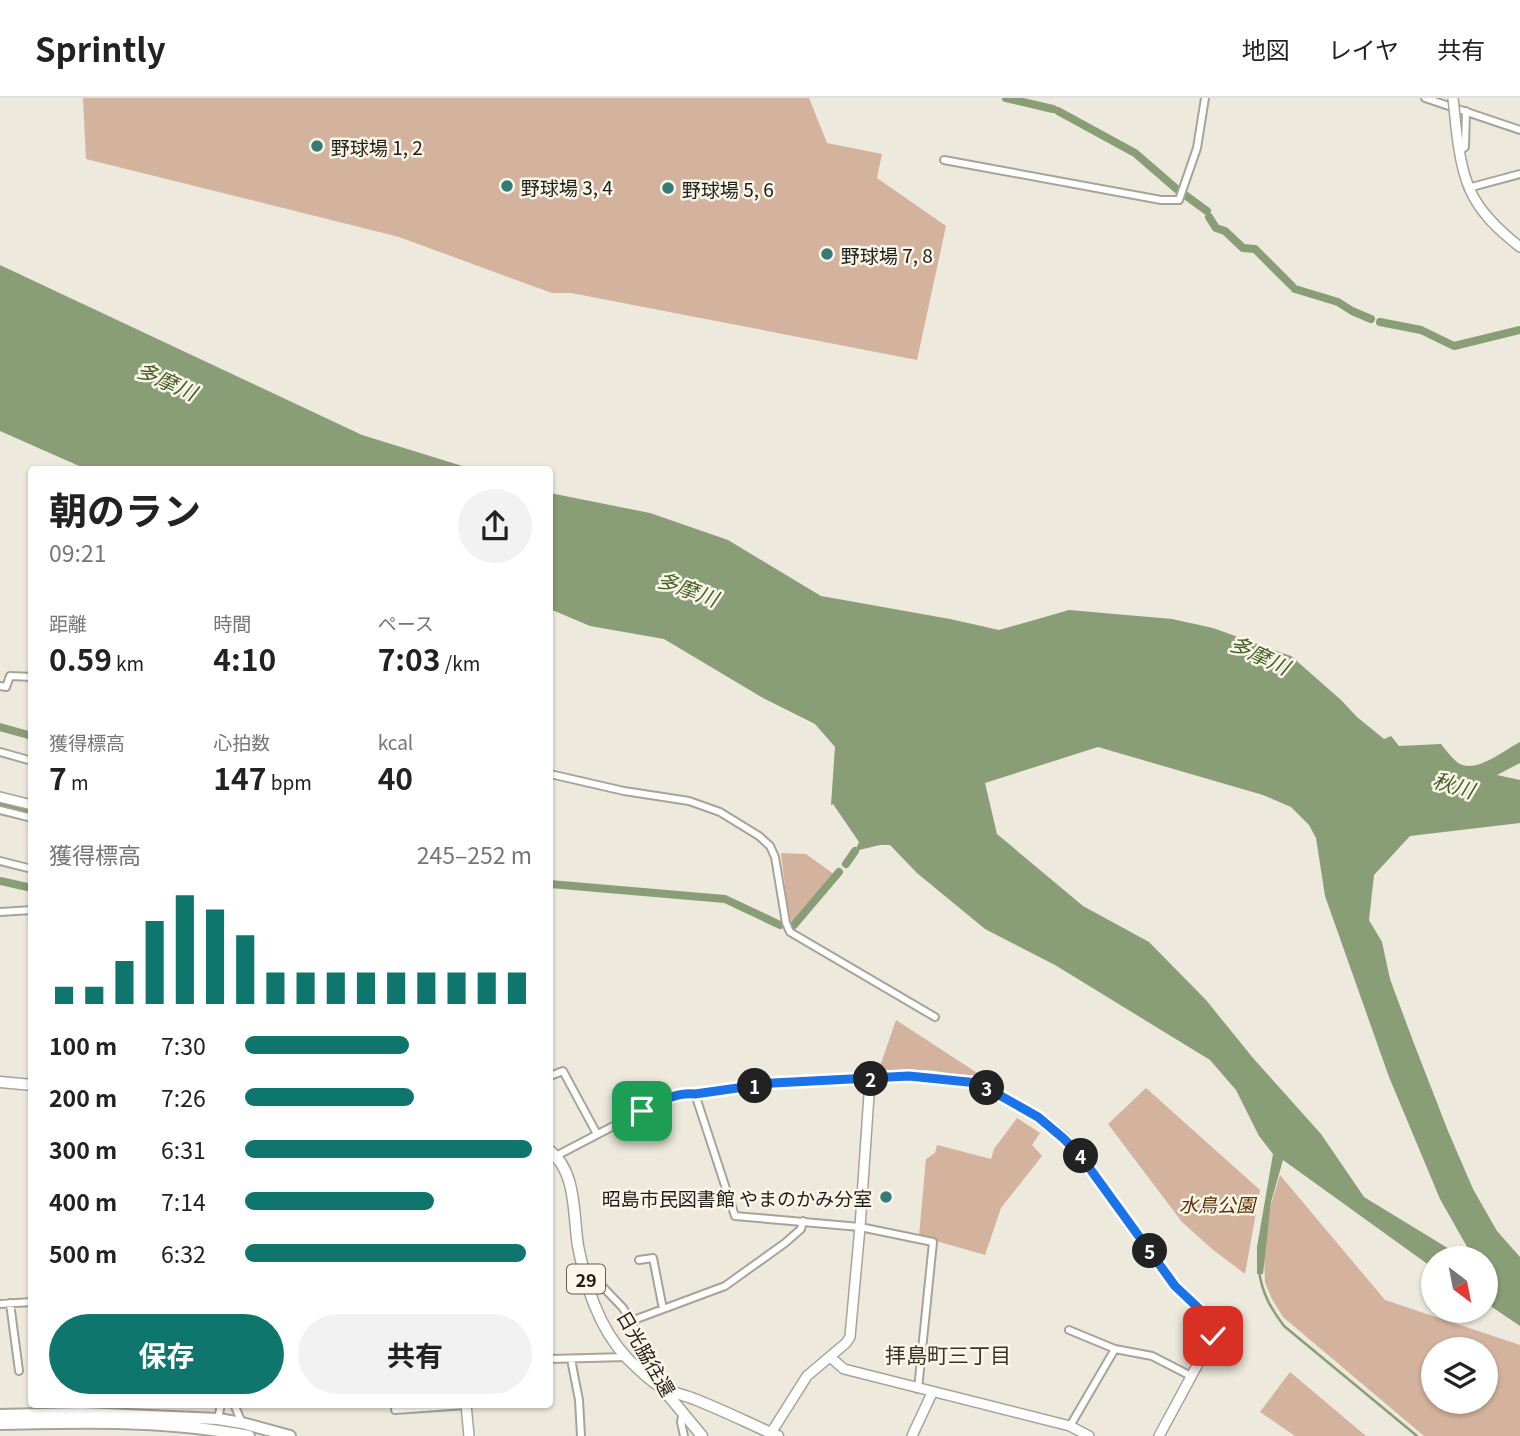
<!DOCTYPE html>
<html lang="ja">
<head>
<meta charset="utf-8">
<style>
	:root { --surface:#fff; --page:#f2f2f2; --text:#222; --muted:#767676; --line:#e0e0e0; --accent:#0f766e }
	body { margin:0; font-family:Georgia,"Noto Sans JP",serif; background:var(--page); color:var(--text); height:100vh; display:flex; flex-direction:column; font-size:26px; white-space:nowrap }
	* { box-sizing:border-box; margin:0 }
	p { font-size:23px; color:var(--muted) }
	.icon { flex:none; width:38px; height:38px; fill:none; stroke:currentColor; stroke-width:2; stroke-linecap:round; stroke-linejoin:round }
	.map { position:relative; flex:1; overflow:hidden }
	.panel { position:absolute; left:28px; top:368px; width:525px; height:942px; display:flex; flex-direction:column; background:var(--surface); border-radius:7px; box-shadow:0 2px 5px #0004 }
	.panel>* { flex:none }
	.needle { width:46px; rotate:148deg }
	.buttons { position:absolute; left:1421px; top:1148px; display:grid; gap:14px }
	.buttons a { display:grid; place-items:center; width:77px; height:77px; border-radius:50%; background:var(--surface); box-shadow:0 2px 5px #0004; font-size:35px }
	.pin { position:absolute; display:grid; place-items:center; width:60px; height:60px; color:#fff; margin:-30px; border-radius:14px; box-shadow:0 4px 10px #0006 }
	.km { position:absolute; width:35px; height:35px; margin:-18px; border-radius:50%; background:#222; color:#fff; font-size:19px; line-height:35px; text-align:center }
	.round { display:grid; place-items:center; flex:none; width:74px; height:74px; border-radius:37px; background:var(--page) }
	.summary { display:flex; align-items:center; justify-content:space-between; height:119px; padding:0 21px }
	h1 { font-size:38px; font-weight:700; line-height:52px }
	.metrics { display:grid; grid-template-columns:repeat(3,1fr); gap:10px; height:119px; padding:7px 21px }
	.metrics div { display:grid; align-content:center }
	.metrics b { font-size:30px; font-weight:700 }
	.metrics small { font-size:19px; font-weight:400 }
	.metrics p { font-size:19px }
	.chart { height:196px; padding:14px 21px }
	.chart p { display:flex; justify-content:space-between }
	.chart svg { width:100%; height:126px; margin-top:7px; stroke:var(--accent); stroke-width:6 }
	.cta { display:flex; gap:14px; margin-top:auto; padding:14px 21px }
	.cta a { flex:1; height:80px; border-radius:42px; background:var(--accent); color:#fff; font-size:28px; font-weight:700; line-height:80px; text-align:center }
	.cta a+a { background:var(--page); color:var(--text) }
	ul { padding:0 21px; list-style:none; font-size:23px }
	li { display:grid; grid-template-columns:112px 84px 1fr; align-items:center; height:52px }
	li i { height:18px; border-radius:9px; background:var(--accent) }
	header { display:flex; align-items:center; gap:42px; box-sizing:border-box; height:98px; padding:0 35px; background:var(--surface); border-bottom:2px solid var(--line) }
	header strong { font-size:33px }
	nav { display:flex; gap:38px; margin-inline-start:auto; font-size:24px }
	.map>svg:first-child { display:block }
	.green { fill:#d3b29e; fill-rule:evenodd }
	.water { fill:#899d77 }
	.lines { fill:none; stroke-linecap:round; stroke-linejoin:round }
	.stream { stroke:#899d77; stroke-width:2.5 }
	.canal { stroke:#899d77; stroke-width:8 }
	.street-casing { stroke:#a7a497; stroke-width:10 }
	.secondary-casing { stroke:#a7a497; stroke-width:12 }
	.primary-casing { stroke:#a7a497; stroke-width:13 }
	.highway-casing { stroke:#a7a497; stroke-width:14 }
	.street { stroke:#fff; stroke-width:6 }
	.secondary { stroke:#fff; stroke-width:9 }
	.primary { stroke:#fff; stroke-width:10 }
	.highway { stroke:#fff; stroke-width:10 }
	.secondary-bridge-casing { stroke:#a7a497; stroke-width:12; stroke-linecap:butt }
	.secondary-bridge { stroke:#fff; stroke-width:9 }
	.route-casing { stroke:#fff; stroke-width:14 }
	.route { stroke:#1a73e8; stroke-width:9 }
	.poi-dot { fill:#347c75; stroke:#faf6e9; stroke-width:2.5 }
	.labels { text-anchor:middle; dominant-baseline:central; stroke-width:5; stroke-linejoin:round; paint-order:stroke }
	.shield { fill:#faf6e9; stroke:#605d56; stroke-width:2 }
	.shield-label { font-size:18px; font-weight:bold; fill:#1e1c17 }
	.poi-label { font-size:19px; fill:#1e1c17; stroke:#faf6e9; text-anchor:start }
	.park-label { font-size:19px; font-style:italic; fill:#5f2d00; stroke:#faf6e9 }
	.street-label { font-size:19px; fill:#1e1c17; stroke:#faf6e9 }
	.water-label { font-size:21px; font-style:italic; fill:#455f26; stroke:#faf6e9 }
	.neighbourhood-label { font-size:21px; fill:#363228; stroke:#faf6e9 }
</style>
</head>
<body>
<header>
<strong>Sprintly</strong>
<nav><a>地図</a><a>レイヤ</a><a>共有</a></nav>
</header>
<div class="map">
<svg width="1520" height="1338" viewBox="0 0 1520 1338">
	<rect width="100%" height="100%" fill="#ede9dc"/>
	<!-- green -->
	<path class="green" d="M83,0H809L827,45L882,56L877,80L946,128L917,262L571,195H552L399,139L86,61Z
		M781,755L806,756L835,777L792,825L788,815Z
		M896,922L988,982L929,972L878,974Z
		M1146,990L1260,1092L1245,1176L1212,1151L1182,1124L1108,1026Z
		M1017,1020L1040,1035L1032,1047L1042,1058L1001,1110L985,1157L919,1138L926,1061L935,1055L937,1047L991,1061L994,1051Z
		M1280,1077L1385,1202L1520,1247V1338H1424L1283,1219L1272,1201L1265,1185L1264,1155L1271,1106ZM1433,1251H1486V1304H1433Z
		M1290,1274L1366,1338H1295L1260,1314Z"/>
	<!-- water -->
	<path class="water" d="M0,167L362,337L472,371H86L0,333Z
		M550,395L650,415L728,442L821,498L950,521L999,532L1069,512L1172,521L1213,530L1291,558L1341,602L1357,619L1384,641L1391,638L1399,648L1441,646C1446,652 1451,659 1457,664C1474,678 1504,652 1520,644V665L1497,677L1520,682V725L1410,738L1374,777L1369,822L1382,844L1390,881L1413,943L1448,1033L1473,1091L1497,1133L1520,1159V1228L1486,1205V1160H1479L1470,1154L1440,1101L1389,979L1325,798L1316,740L1309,727L1291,709L1263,697L1098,649L985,685L997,736L1083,808L1149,844L1206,902L1253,960L1321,1036L1364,1099L1464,1160H1433V1170L1283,1062L1271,1104L1263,1176H1257V1149L1273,1056L1259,1038L1236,992L1210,962L1055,867L985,831L917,775L890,747H880L855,753L859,744L833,706L831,707L835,649L815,626L763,600L664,541L590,528L550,511Z"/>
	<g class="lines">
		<!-- stream -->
		<path class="stream" d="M1259,1173C1262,1195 1271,1211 1284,1228L1417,1338"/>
		<!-- canal -->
		<path class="canal" d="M1006,0L1053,11
			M1058,13L1135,55L1179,93
			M1185,97L1207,113
			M1209,119L1216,130L1225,133L1243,150L1255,151L1292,188
			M1295,191L1338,204L1352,213L1371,221
			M1380,224L1421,232L1454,248L1520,232
			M0,629L32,638
			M0,708L32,714
			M846,766L855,753
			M0,783L32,790
			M550,786L725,801L780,827
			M794,827L839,774"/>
		<defs>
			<path id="street" d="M1425,0L1520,32
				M1459,54L1465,49L1466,13
				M944,62L1161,102H1179L1197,50L1205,0
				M1468,90L1520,76
				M0,588L6,589L10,578L32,579
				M0,654L32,663
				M550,676L624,693L689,703L720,714L759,738L770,748L775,759L786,825L790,834L935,919
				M0,712L32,720
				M0,763L32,771
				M0,814L32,812
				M550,978L563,973L597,1036
				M556,1058L669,999L684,995L695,996L735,1118L860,1129L933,1144L918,1291
				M639,1162L653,1160L663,1211
				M586,1180L601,1187L623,1210L660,1274L662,1289
				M10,1205L19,1273
				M0,1206L32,1204
				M631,1223L725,1188L785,1145L801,1131L803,1123
				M1069,1232L1115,1251L1152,1258L1191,1278
				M550,1261L627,1259
				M571,1261L579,1302L581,1338
				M234,1306L242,1325
				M395,1312L466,1307
				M683,1313L681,1324L684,1338
				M218,1321L221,1306
				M1070,1328L1115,1251"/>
			<path id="secondary" d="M1456,29C1463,89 1472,111 1520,149
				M0,699L32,707
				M695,996L773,985L909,978L978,985L1038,1019L1064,1039L1080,1057L1175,1188L1211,1221L1215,1231L1213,1238L1159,1338
				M830,1259L844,1271L1070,1328L1089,1338
				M466,1306L469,1338
				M771,1335L807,1278L846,1245L850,1239L860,1129L870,982
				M912,1338L932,1295"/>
			<path id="primary" d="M0,984L32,987
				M550,1053C577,1074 573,1117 578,1148C586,1188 598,1229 627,1260C637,1270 651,1284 664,1291C673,1295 685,1297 694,1301C723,1312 750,1326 778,1338
				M663,1291L702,1338"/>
			<path id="highway" d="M0,1317L82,1315L218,1321L242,1325L290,1338
				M0,1326C83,1324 168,1322 249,1338"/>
		</defs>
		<!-- street casing -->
		<use href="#street" class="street-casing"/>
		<!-- secondary casing -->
		<use href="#secondary" class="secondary-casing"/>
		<!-- primary casing -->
		<use href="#primary" class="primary-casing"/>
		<!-- highway casing -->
		<use href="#highway" class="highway-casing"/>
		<!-- street -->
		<use href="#street" class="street"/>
		<!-- secondary -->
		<use href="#secondary" class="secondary"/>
		<!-- primary -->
		<use href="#primary" class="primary"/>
		<!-- highway -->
		<use href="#highway" class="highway"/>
		<defs>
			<path id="secondary-bridge" d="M1453,0L1456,29"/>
		</defs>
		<!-- secondary-bridge casing -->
		<use href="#secondary-bridge" class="secondary-bridge-casing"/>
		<!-- secondary-bridge -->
		<use href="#secondary-bridge" class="secondary-bridge"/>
	</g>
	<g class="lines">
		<defs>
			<path id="route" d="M642,1013C659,1004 675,994 695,996L773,985L909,978L978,985L1038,1019L1063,1040L1080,1057L1175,1188L1212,1223L1213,1238"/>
		</defs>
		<!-- route casing -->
		<use href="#route" class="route-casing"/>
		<!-- route -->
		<use href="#route" class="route"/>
	</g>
	<!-- markers -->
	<g class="poi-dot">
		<circle cx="317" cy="48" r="7"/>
		<circle cx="507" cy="88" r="7"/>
		<circle cx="668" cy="90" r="7"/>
		<circle cx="827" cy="156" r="7"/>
		<circle cx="886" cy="1099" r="7"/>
	</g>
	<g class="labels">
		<!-- shield labels -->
		<rect class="shield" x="567" y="1166.5" width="38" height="29" rx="5"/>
		<g class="shield-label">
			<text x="586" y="1181">29</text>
		</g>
		<!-- poi labels -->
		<g class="poi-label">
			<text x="331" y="48">野球場 1, 2</text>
			<text x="521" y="88">野球場 3, 4</text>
			<text x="682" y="90">野球場 5, 6</text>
			<text x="841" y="156">野球場 7, 8</text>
			<text x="872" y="1099" text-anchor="end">昭島市民図書館 やまのかみ分室</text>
		</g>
		<!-- park labels -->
		<g class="park-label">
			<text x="1217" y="1105">水鳥公園</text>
		</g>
		<!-- street labels -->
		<g class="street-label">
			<text transform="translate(647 1255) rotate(60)">日光脇往還</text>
		</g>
		<!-- water labels -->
		<g class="water-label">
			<text transform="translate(167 282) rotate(24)">多摩川</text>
			<text transform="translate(688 490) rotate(20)">多摩川</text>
			<text transform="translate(1260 556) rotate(25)">多摩川</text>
			<text transform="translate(1454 686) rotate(17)">秋川</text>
		</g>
		<!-- neighbourhood labels -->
		<g class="neighbourhood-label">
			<text x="948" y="1256">拝島町三丁目</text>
		</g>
	</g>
</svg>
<div class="buttons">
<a><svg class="needle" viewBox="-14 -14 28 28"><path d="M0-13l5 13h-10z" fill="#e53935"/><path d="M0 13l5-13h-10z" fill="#767676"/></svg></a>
<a><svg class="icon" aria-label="layers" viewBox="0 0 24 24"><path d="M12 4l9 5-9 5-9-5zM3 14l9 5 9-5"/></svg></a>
</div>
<div class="pin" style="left:642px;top:1013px;background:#1e9e55"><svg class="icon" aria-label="arrive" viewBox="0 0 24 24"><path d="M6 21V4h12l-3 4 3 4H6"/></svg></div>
<div class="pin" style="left:1213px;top:1238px;background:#d93025"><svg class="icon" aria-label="check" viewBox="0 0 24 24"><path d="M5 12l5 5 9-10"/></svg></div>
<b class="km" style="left:755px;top:988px">1</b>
<b class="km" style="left:871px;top:981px">2</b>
<b class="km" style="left:987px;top:990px">3</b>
<b class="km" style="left:1081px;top:1058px">4</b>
<b class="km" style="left:1150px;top:1153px">5</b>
<section class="panel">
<div class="summary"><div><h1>朝のラン</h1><p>09:21</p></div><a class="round"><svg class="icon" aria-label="share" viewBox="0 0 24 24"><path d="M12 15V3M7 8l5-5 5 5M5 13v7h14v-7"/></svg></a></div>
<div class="metrics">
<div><p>距離</p><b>0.59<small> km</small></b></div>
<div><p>時間</p><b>4:10</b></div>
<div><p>ペース</p><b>7:03<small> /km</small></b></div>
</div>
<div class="metrics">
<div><p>獲得標高</p><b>7<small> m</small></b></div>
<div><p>心拍数</p><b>147<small> bpm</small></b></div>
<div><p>kcal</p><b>40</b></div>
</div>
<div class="chart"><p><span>獲得標高</span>245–252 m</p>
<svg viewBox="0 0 160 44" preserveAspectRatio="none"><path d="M5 44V38M15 44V38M25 44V29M35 44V15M45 44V6M55 44V11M65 44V20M75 44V33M85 44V33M95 44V33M105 44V33M115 44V33M125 44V33M135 44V33M145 44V33M155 44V33"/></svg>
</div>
<ul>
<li><b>100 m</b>7:30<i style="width:57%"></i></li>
<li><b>200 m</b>7:26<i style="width:59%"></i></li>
<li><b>300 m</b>6:31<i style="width:100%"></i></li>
<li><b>400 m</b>7:14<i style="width:66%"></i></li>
<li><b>500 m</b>6:32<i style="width:98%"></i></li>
</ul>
<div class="cta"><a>保存</a><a>共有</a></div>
</section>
</div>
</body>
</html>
